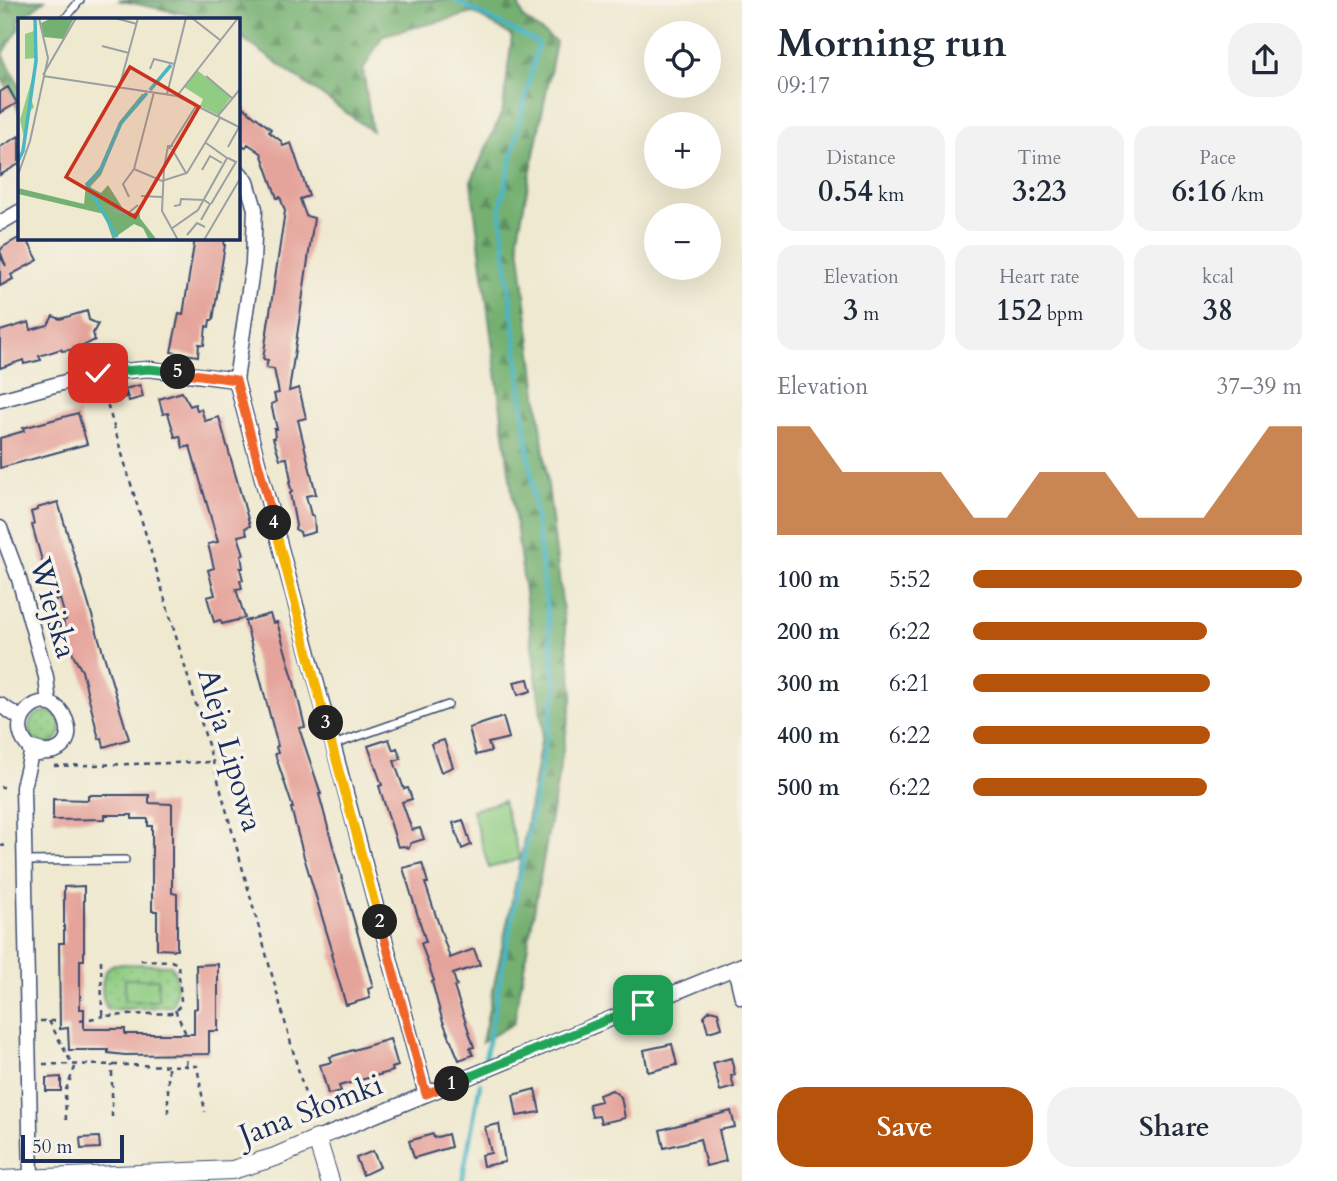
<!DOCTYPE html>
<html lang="en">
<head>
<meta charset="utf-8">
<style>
	:root { --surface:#fff; --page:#f2f2f3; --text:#1f2937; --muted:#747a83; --accent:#b45309 }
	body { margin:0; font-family:Cardo,serif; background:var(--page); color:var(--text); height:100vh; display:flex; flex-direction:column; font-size:26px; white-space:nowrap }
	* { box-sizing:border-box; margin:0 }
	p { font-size:23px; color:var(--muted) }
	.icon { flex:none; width:38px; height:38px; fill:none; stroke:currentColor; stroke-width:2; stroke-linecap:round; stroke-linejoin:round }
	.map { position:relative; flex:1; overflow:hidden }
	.sheet { display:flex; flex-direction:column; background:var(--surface); width:595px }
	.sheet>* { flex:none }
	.tools { position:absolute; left:644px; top:21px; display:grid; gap:14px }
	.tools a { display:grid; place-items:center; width:77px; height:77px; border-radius:50%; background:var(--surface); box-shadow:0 7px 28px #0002; font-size:35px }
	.scale { position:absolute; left:21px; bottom:18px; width:103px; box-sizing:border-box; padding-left:7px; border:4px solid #1b2f5e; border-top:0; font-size:19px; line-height:24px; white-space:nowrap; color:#1b2f5e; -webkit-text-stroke:5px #f7f3e8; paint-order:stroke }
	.pin { position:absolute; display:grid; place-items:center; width:60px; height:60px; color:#fff; margin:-30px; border-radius:14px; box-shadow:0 4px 10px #0006 }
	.km { position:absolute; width:35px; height:35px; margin:-18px; border-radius:50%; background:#222; color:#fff; font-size:19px; line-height:35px; text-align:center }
	.round { display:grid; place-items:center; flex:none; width:74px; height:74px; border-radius:28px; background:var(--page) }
	.overview { display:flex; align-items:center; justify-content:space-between; height:119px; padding:0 35px }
	h1 { font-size:38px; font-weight:700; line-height:52px }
	.stats { display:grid; grid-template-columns:repeat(3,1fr); gap:10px; height:119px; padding:7px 35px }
	.stats div { display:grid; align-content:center; border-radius:18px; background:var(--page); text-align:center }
	.stats b { font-size:30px; font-weight:700 }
	.stats small { font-size:19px; font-weight:400 }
	.stats p { font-size:19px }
	.chart { height:196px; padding:14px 35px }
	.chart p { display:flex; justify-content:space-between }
	.chart svg { width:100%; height:126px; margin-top:7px; fill:var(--accent); opacity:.7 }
	.action { display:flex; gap:14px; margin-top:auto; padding:14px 35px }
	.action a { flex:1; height:80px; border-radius:28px; background:var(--accent); color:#fff; font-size:28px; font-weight:700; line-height:80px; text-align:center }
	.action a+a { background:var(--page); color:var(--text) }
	ul { padding:0 35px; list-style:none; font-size:23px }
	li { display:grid; grid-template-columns:112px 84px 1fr; align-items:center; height:52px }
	li i { height:18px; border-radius:9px; background:var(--accent) }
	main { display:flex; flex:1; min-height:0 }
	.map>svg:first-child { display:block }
	.grass { fill:url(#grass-dots); stroke:#567e70; stroke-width:2 }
	.forest { fill:url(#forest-firs); stroke:#487068; stroke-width:2 }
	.green { fill:#90cd83; stroke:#567e70; stroke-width:2 }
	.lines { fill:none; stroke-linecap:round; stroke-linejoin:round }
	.stream { stroke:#49b6c4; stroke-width:4.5 }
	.building { fill:#e5a49b }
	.service-casing { stroke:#3b4b6f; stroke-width:10 }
	.minor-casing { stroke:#3b4b6f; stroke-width:17 }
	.tertiary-casing { stroke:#3b4b6f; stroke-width:20 }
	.path { stroke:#3b4b6f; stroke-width:2.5; stroke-dasharray:5 5; stroke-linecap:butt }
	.service { stroke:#fff; stroke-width:7 }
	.minor { stroke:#fff; stroke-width:14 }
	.tertiary { stroke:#fff; stroke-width:18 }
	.split-1-casing { stroke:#fff; stroke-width:14 }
	.split-2-casing { stroke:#fff; stroke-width:14 }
	.split-3-casing { stroke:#fff; stroke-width:14 }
	.split-4-casing { stroke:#fff; stroke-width:14 }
	.split-5-casing { stroke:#fff; stroke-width:14 }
	.split-6-casing { stroke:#fff; stroke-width:14 }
	.split-1 { stroke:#22a559; stroke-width:9 }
	.split-2 { stroke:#f0652b; stroke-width:9 }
	.split-3 { stroke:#f5b400; stroke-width:9 }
	.split-4 { stroke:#f5b400; stroke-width:9 }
	.split-5 { stroke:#f0652b; stroke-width:9 }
	.split-6 { stroke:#22a559; stroke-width:9 }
	.labels { text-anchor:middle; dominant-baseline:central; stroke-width:7; stroke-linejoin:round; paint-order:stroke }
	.street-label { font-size:30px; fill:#1b2f5e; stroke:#f7f3e8 }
	.inset-river { fill:none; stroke:#49b6c4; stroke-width:3.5 }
	.inset-road { fill:none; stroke:#9a9fa2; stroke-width:2 }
	.view { fill:#c8321e; fill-opacity:0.15; stroke:#c8321e; stroke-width:3.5 }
	.inset-edge { fill:none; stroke:#1b2f5e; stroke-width:3.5 }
</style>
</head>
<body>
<main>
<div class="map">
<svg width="742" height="1181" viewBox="0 0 742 1181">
	<defs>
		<pattern id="grass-dots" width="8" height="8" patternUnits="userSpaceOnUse" patternTransform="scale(1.75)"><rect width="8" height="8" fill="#90cd83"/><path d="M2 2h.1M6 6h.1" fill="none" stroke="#7cb074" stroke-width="1.8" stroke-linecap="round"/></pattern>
		<pattern id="forest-firs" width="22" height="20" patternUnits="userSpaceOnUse" patternTransform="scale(1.75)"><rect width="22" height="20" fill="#74b071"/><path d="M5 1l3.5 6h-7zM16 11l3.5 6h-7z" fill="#5e9060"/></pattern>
	</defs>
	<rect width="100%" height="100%" fill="#f7f3e8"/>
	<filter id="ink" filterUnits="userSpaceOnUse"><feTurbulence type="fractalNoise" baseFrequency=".0143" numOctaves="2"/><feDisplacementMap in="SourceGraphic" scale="14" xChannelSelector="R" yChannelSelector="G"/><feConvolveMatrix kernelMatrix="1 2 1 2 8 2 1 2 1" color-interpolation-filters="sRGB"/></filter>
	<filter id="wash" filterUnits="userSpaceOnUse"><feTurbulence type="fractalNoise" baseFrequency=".00686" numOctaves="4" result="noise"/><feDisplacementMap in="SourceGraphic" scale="28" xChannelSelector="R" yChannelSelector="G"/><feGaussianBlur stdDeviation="1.57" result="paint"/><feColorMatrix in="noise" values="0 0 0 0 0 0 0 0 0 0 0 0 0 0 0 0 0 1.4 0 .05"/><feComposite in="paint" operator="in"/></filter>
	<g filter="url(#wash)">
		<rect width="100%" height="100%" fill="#efe9d0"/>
		<!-- grass -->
		<path class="grass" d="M29 728a16 16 0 1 1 32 0a16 16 0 1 1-32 0Z
			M114,964L171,965C179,977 177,994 172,1006L108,1010C100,997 99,971 114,964Z"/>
		<!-- forest -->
		<path class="forest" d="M0,0H45L29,12L25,19H19V28L3,54L19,85V111L0,75Z
			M118,0H517L523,18L556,42L518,236L573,694L514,1023L482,1042L520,862L543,729L471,182L503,110L512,36L474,13L383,35L363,70L372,131L238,35V19H209Z"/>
		<!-- green -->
		<path class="green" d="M503,801L520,859L489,868L472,810Z
			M158,979V1001H125V979Z"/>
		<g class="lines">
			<!-- stream -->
			<path class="stream" d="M454,0L538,43L500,208L556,688L485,1059
				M462,1181L480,1084"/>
		</g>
		<g id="blocks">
			<!-- building -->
			<path class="building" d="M8,87L17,103L0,113V92Z
				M238,103L271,129L269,132L281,141L283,146L291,143L309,196L300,199L306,216L314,218L289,391L299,388L306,418L298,420L316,494L306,496L311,515L314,516L315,532L301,536L300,532L295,529L296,526L290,493L292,492L289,482L291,481L287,458L280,459L273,438H275L274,429H277L271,404L276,402L274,394L279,393L274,369L266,368L268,360L263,359L285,211L280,197L277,198L261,153L248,144L245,148L238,142Z
				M19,136V164L0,175V147Z
				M26,238L38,260L11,275L13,279L0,286V256L6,266L0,251L3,247L17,239Z
				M195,238H225L224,245H225L213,320H210L209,327L206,326L204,345L199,344L198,356L171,352L179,314L183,315Z
				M87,311L89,320L98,324L93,333L95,340L77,349L62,351L61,349L39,356L41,360L24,364L23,360L0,368V331L29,322L31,330L48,325L53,316L60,319Z
				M123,385L126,397L114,400L111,389Z
				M140,385L143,397L129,401L125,389Z
				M182,392L190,406L195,404L197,410L201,409L205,421L219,417L250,526L245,528L247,534L238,536L244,554L241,555L243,568H240L243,580L240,581L242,588L236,589L245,618L222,624L220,620L214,622L207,597L215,595L208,570L214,568L208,544L218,542L190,446L183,448L180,436L175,437L168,413L163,414L159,399Z
				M78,413L87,444L0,468V438L24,431L23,428Z
				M58,502L129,739L104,747L102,738L99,739L82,671L74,657L63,621L66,620L60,599L56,600L52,584L54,583L48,563L43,564L32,525L34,524L31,512L37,510V508Z
				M270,614L273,623L277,622L293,678L305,727L299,728L321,794H319L337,861L373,987L368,989L370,998L346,1005L331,954L333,953L304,857L291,808H293L275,754L278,753L276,747L278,746L245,621Z
				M528,679L531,691L518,695L514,682Z
				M503,717L509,738L488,743L491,751L476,755L469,728Z
				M389,739L393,750L397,748L401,759L394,761L404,789L408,788L412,799L402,802L412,830L420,828L424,839L411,843L409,848L403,846L398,847L379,786L382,785L368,746Z
				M444,740L453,767L441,772L431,744Z
				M88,795H149V803L172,804V893L177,894V950L157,949V911H152V826H148V819H132V815H105V819L53,820V799L88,800Z
				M463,820L471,845L462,849L453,823Z
				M422,863L428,883H425L450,958L474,949L480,965L453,974L457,986L454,987L474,1047L470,1048L473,1055L459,1060L442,1019L432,982L434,981L421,943L426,942L403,868Z
				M84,886V960H80V1009H84V1029H125V1034H194V1009L197,1008L196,965L218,964V1031H209V1054L125,1055L108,1053V1050H69L68,1028L60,1029L59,943H64V887Z
				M710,1010L718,1012L722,1028L708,1032L704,1016Z
				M390,1039L398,1066L392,1068L393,1071L339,1086L341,1091L328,1094L320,1065L332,1062L330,1057Z
				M672,1044L677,1065L648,1072L644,1050Z
				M731,1058L735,1075L731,1076L734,1087L720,1091L713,1063Z
				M61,1077V1091H46V1078Z
				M535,1089L540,1112L517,1116L513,1095Z
				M612,1090L621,1097L625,1118L601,1123L599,1116L592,1117L589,1104L601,1101L599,1095Z
				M731,1111L735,1127L719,1130L726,1161L706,1166L700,1139L664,1148L660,1130Z
				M499,1124L505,1162L483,1166L481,1155L491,1153L485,1127Z
				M433,1134L434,1138L448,1134L451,1147L414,1158L409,1141Z
				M99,1137L100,1148L81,1149L80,1138Z
				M373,1151L380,1167L363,1175L356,1158Z"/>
		</g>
	</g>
	<g filter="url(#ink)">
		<use href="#blocks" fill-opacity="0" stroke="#3b4b6f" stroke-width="2"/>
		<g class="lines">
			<defs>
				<path id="service" d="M65,19L80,0
					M333,745L448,705
					M24,861L125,860"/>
				<path id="minor" d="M238,171L247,182L255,209L253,263L236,380L426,1094
					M0,223L19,212
					M0,400L98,373L149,369L236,380
					M0,528L19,579L46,677L49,704
					M0,705L22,719
					M735,968L742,997
					M317,1139L742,965
					M31,1178L23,787L32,750C20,740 15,724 27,711C60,677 94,757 39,752"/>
				<path id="tertiary" d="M32,750L39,752
					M0,1180L232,1170L275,1157L317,1139L330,1181"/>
			</defs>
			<!-- service casing -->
			<use href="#service" class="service-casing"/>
			<!-- minor casing -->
			<use href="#minor" class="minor-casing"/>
			<!-- tertiary casing -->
			<use href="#tertiary" class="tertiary-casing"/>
			<!-- path -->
			<path class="path" d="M102,386L213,762L313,1123
				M54,766L213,762
				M0,787H4
				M0,845L5,846
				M101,960L102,1011L104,1016L171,1013L178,1009L181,1000L178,964L171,961L137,960
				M175,1010L186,1034
				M40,1021H60
				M49,1021L72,1064
				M80,1021L104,1016
				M43,1064L197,1066L205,1112
				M186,1065L187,1054
				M168,1113V1066
				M112,1117V1065
				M66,1120L65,1092L76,1065"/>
			<!-- service -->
			<use href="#service" class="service"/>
			<!-- minor -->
			<use href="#minor" class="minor"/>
			<!-- tertiary -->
			<use href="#tertiary" class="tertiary"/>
		</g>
	</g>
	<g class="lines" filter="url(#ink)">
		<defs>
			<path id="split-1" d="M452,1084L643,1005"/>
			<path id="split-2" d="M380,922L426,1094L452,1084"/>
			<path id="split-3" d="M326,723L380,922"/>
			<path id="split-4" d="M274,523L326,723"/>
			<path id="split-5" d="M178,372L236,380L274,523"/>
			<path id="split-6" d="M98,373L149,369L178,372"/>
		</defs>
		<!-- split-1 casing -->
		<use href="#split-1" class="split-1-casing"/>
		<!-- split-2 casing -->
		<use href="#split-2" class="split-2-casing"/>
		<!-- split-3 casing -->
		<use href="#split-3" class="split-3-casing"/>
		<!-- split-4 casing -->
		<use href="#split-4" class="split-4-casing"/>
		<!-- split-5 casing -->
		<use href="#split-5" class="split-5-casing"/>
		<!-- split-6 casing -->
		<use href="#split-6" class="split-6-casing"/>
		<!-- split-1 -->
		<use href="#split-1" class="split-1"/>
		<!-- split-2 -->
		<use href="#split-2" class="split-2"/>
		<!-- split-3 -->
		<use href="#split-3" class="split-3"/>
		<!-- split-4 -->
		<use href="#split-4" class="split-4"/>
		<!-- split-5 -->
		<use href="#split-5" class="split-5"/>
		<!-- split-6 -->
		<use href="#split-6" class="split-6"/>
	</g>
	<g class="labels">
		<!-- street labels -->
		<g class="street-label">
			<text transform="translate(53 608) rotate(74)">Wiejska</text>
			<text transform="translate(230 750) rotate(74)">Aleja Lipowa</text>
			<text transform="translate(311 1110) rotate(-21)">Jana Słomki</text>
		</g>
	</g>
	<!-- overview -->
	<g transform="translate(18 18)">
		<rect width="222" height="222" fill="#efe9d0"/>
		<path d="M179,52L213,79L200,97L182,88L185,81L166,69Z" fill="#90cd83"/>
		<path d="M34,0H56L45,21L26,19L23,5ZM124,76H128L106,102L83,157L72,169L83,175L90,167L109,197L120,194L121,187L122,200L139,222H131L125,210L116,206L96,220L101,222H95L86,196L0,176V170L66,186L68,166L82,149L101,104Z" fill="#74b071"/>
		<path d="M16,13L17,40L7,41V16ZM18,47L13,81L16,89L10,96L7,124L2,102Z" fill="#90cd83"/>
		<path class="inset-river" d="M132,72L153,47M0,143L5,133L18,43L17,0M99,219L69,166L82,153L103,105L129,75"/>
		<path class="inset-road" d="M97,0L119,6M174,0L202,22M84,28L111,35M132,51L136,41L156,46M25,57L58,0M25,58L159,78L223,110M188,58L214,80M101,70L120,0M149,76L168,0M159,78L220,0M199,99L223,70M155,128H150L146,150L144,193L160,222M210,129L221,109M151,131L178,88M154,131L168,155M116,151L144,163L169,155L202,100M184,152L192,138L204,145M0,157L12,123L30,40L21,0M123,178L144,179M111,179L105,166L116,151L136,74M193,186L218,144L210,140M156,188L162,187L163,181L186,182L192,186L183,202M92,192L109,196L120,187M153,211L180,192L209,140L188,125M169,217L179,205L187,209M186,222L223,159"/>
		<path class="view" d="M112,49L181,89L117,199L48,159Z"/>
		<rect width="222" height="222" class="inset-edge"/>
	</g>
</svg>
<div class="tools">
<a><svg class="icon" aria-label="locate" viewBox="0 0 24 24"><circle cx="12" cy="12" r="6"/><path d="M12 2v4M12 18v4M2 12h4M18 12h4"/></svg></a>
<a>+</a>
<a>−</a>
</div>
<div class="scale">50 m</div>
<div class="pin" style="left:643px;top:1005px;background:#1e9e55"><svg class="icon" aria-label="arrive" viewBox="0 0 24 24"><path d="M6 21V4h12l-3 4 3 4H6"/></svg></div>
<div class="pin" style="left:98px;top:373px;background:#d93025"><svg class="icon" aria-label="check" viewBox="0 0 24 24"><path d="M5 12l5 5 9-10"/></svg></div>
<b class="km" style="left:452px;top:1084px">1</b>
<b class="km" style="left:380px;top:922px">2</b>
<b class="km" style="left:326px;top:723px">3</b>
<b class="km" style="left:274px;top:523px">4</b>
<b class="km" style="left:178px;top:372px">5</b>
</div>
<section class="sheet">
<div class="overview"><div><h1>Morning run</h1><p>09:17</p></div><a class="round"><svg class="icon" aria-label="share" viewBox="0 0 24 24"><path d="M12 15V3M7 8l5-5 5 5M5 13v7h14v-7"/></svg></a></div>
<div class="stats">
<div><p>Distance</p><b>0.54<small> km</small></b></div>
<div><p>Time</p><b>3:23</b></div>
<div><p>Pace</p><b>6:16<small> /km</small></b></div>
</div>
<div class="stats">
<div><p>Elevation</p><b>3<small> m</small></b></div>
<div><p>Heart rate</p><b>152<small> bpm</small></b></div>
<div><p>kcal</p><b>38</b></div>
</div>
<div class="chart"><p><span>Elevation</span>37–39 m</p>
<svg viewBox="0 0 160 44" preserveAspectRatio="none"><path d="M0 44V6L10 6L20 22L30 22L40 22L50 22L60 38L70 38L80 22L90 22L100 22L110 38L120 38L130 38L140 22L150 6L160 6V44z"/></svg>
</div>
<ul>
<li><b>100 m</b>5:52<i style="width:100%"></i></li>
<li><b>200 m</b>6:22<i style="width:71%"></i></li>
<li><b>300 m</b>6:21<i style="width:72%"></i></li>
<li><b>400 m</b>6:22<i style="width:72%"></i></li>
<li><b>500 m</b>6:22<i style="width:71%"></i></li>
</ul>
<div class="action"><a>Save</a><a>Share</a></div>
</section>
</main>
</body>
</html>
